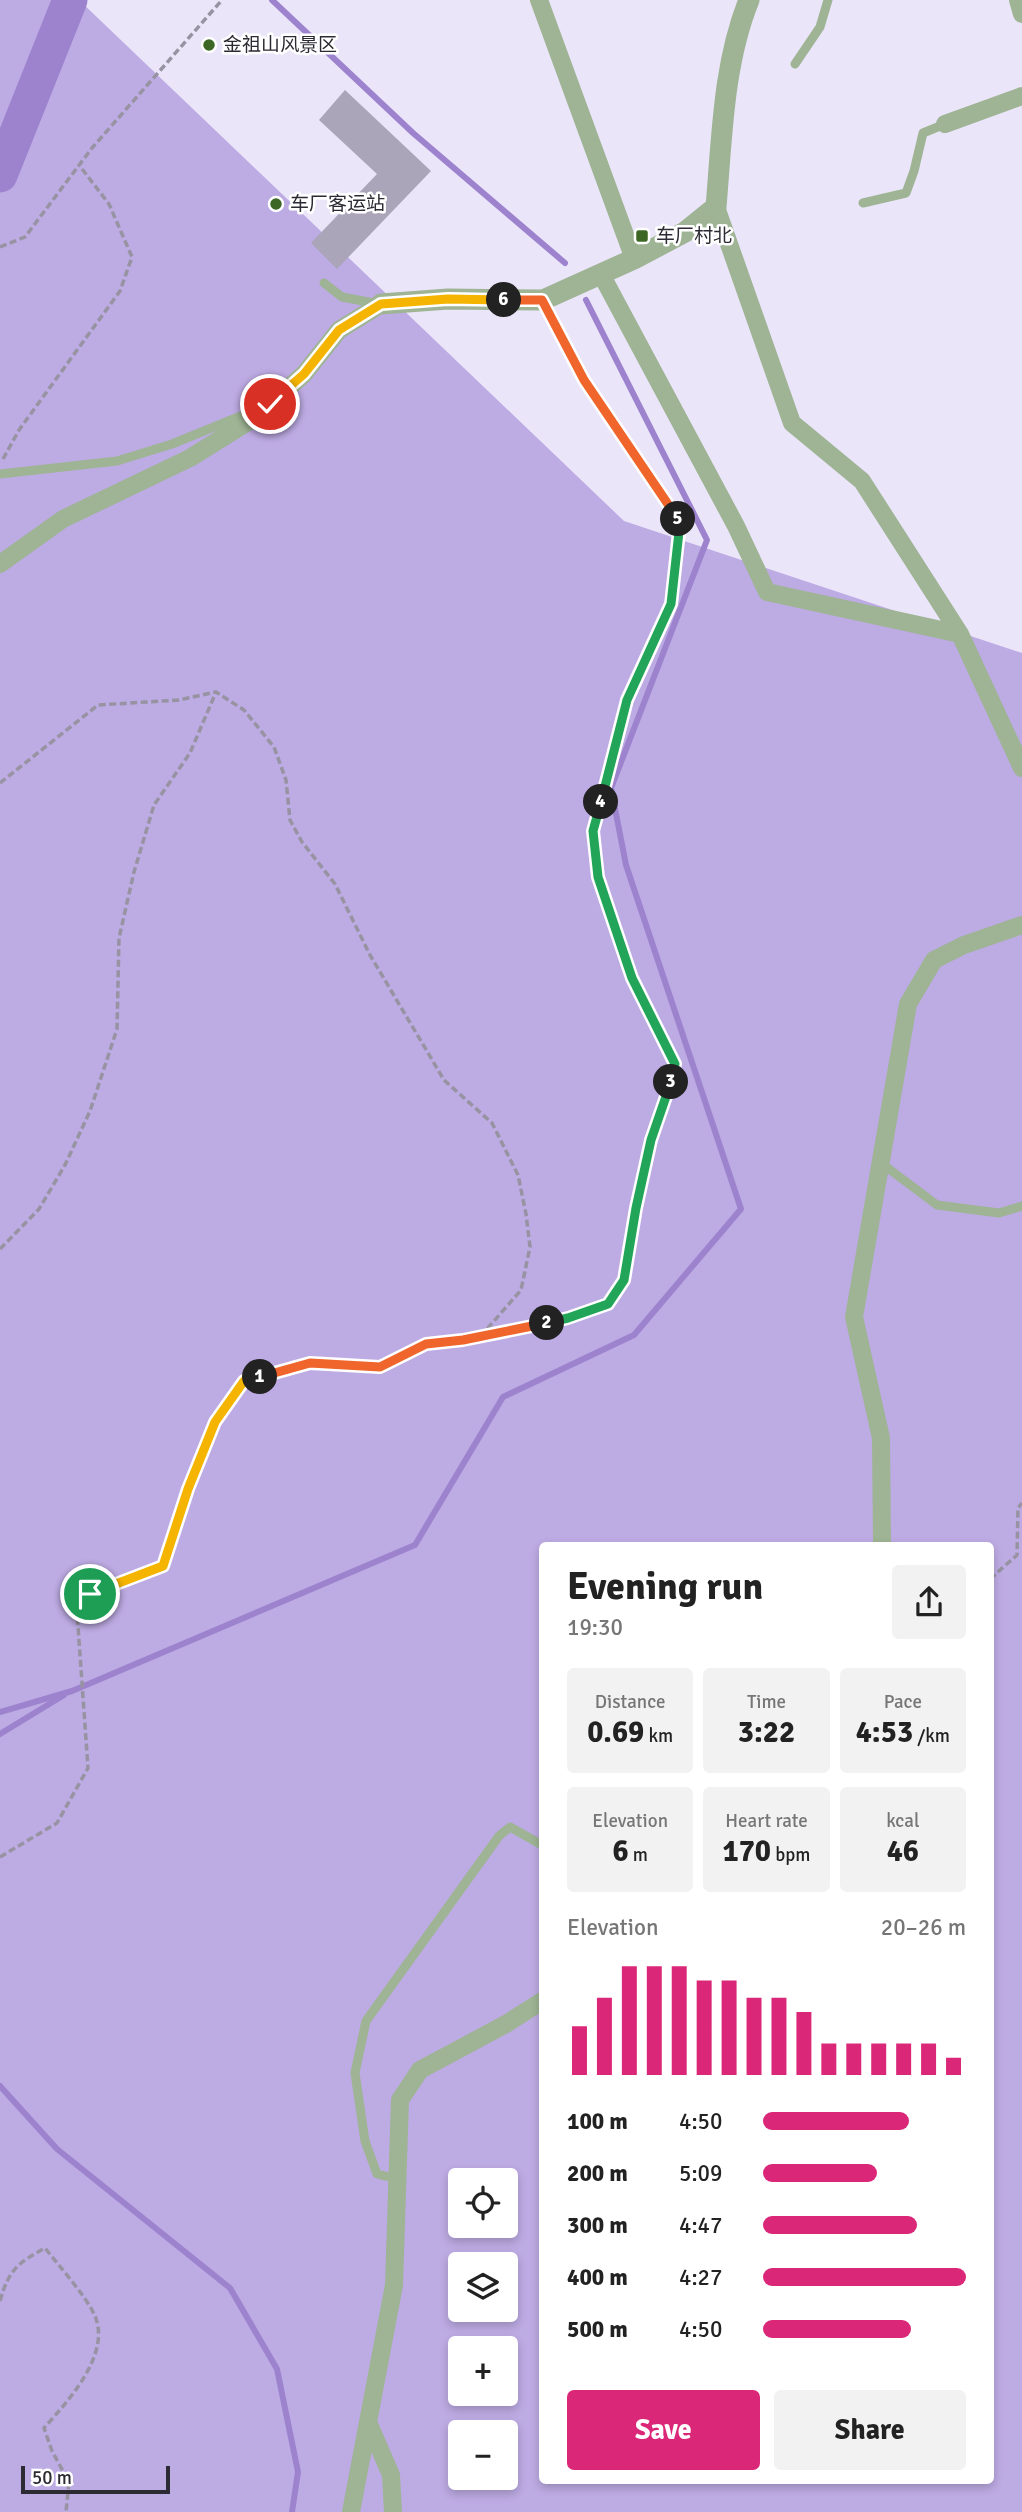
<!DOCTYPE html>
<html lang="en">
<head>
<meta charset="utf-8">
<style>
	:root { --surface:#fff; --page:#f2f2f2; --text:#222; --muted:#767676; --accent:#db2777 }
	body { margin:0; font-family:Signika,"Noto Sans SC",sans-serif; background:var(--page); color:var(--text); height:100vh; display:flex; flex-direction:column; font-size:26px; white-space:nowrap }
	* { box-sizing:border-box; margin:0 }
	p { font-size:23px; color:var(--muted) }
	.icon { flex:none; width:38px; height:38px; fill:none; stroke:currentColor; stroke-width:2; stroke-linecap:round; stroke-linejoin:round }
	.map { position:relative; flex:1; overflow:hidden }
	.drawer { position:absolute; left:539px; top:1542px; width:455px; height:942px; display:flex; flex-direction:column; background:var(--surface); border-radius:7px; box-shadow:0 4px 10px #0003 }
	.drawer>* { flex:none }
	.controls { position:absolute; left:448px; top:2168px; display:grid; gap:14px }
	.controls a { display:grid; place-items:center; width:70px; height:70px; border-radius:7px; background:var(--surface); box-shadow:0 4px 10px #0003; font-size:35px }
	.scale { position:absolute; left:21px; bottom:18px; width:149px; box-sizing:border-box; padding-left:7px; border:4px solid #2c2a32; border-top:0; font-size:19px; line-height:24px; white-space:nowrap; color:#2c2a32; -webkit-text-stroke:5px #fff; paint-order:stroke }
	.pin { position:absolute; display:grid; place-items:center; width:60px; height:60px; color:#fff; margin:-30px; border:4px solid #fff; border-radius:50%; box-shadow:0 2px 7px #0007 }
	.km { position:absolute; width:35px; height:35px; margin:-18px; border-radius:50%; background:#222; color:#fff; font-size:19px; line-height:35px; text-align:center }
	.round { display:grid; place-items:center; flex:none; width:74px; height:74px; border-radius:7px; background:var(--page) }
	.summary { display:flex; align-items:center; justify-content:space-between; height:119px; padding:0 28px }
	h1 { font-size:38px; font-weight:800; line-height:52px }
	.figures { display:grid; grid-template-columns:repeat(3,1fr); gap:10px; height:119px; padding:7px 28px }
	.figures div { display:grid; align-content:center; border-radius:7px; background:var(--page); text-align:center }
	.figures b { font-size:30px; font-weight:800 }
	.figures small { font-size:19px; font-weight:400 }
	.figures p { font-size:19px }
	.chart { height:196px; padding:14px 28px }
	.chart p { display:flex; justify-content:space-between }
	.chart svg { width:100%; height:126px; margin-top:7px; stroke:var(--accent); stroke-width:6 }
	.primary-button { display:flex; gap:14px; margin-top:auto; padding:14px 28px }
	.primary-button a { flex:1; height:80px; border-radius:7px; background:var(--accent); color:#fff; font-size:28px; font-weight:800; line-height:80px; text-align:center }
	.primary-button a+a { background:var(--page); color:var(--text) }
	ul { padding:0 28px; list-style:none; font-size:23px }
	li { display:grid; grid-template-columns:112px 84px 1fr; align-items:center; height:52px }
	li i { height:18px; border-radius:9px; background:var(--accent) }
	.map>svg:first-child { display:block }
	.green { fill:#bdabe3; fill-rule:evenodd }
	.lines { fill:none; stroke-linecap:round; stroke-linejoin:round }
	.stream { stroke:#9d83ce; stroke-width:6 }
	.river { stroke:#9d83ce; stroke-width:35 }
	.building { fill:#aba5b9 }
	.path { stroke:#9793a2; stroke-width:3.5; stroke-dasharray:7 3.5; stroke-linecap:butt }
	.service { stroke:#9eb494; stroke-width:9 }
	.minor { stroke:#9eb494; stroke-width:18 }
	.tertiary { stroke:#9eb494; stroke-width:21 }
	.split-1-casing { stroke:#fff; stroke-width:14 }
	.split-2-casing { stroke:#fff; stroke-width:14 }
	.split-3-casing { stroke:#fff; stroke-width:14 }
	.split-4-casing { stroke:#fff; stroke-width:14 }
	.split-5-casing { stroke:#fff; stroke-width:14 }
	.split-6-casing { stroke:#fff; stroke-width:14 }
	.split-7-casing { stroke:#fff; stroke-width:14 }
	.split-1 { stroke:#f5b400; stroke-width:9 }
	.split-2 { stroke:#f0652b; stroke-width:9 }
	.split-3 { stroke:#22a559; stroke-width:9 }
	.split-4 { stroke:#22a559; stroke-width:9 }
	.split-5 { stroke:#22a559; stroke-width:9 }
	.split-6 { stroke:#f0652b; stroke-width:9 }
	.split-7 { stroke:#f5b400; stroke-width:9 }
	.poi-dot { fill:#3c6724; stroke:#fff; stroke-width:2.5 }
	.labels { text-anchor:middle; dominant-baseline:central; stroke-width:5; stroke-linejoin:round; paint-order:stroke }
	.poi-label { font-size:19px; fill:#2c2a32; stroke:#fff; text-anchor:start }
</style>
</head>
<body>
<div class="map">
<svg width="1022" height="2512" viewBox="0 0 1022 2512">
	<rect width="100%" height="100%" fill="#ebe5fa"/>
	<!-- green -->
	<path class="green" d="M0,0H79L624,521L1022,653V2512H0ZM542,1545H990V2480H542ZM460,2180H506V2226H460ZM460,2264H506V2310H460ZM460,2348H506V2394H460ZM460,2432H506V2478H460Z"/>
	<g class="lines">
		<!-- stream -->
		<path class="stream" d="M272,0L413,133L565,263
			M0,1712L72,1691L415,1545L503,1397L634,1335L741,1209L626,865L611,788L707,540L586,300
			M0,1734L64,1695
			M0,2086L57,2149L230,2288L277,2369L298,2472L292,2512"/>
		<!-- river -->
		<path class="river" d="M0,175L70,0"/>
	</g>
	<!-- building -->
	<path class="building" d="M345,90L431,171L337,269L311,243L377,174L319,120Z"/>
	<g class="lines">
		<!-- path -->
		<path class="path" d="M0,247L25,237L92,148L222,0
			M3,459L19,430L120,291L132,257L109,204L79,165
			M0,783L98,705L179,700L216,692L244,710L274,747L286,780L290,820L302,842L335,884L370,955L444,1080L492,1123L518,1175L526,1214L530,1247L521,1290L480,1337
			M0,1249L39,1209L65,1165L90,1111L117,1029L119,938L134,872L154,805L190,753L216,692
			M990,1579L1017,1555L1018,1508L1022,1503
			M0,1857L57,1823L88,1768L77,1612L90,1594L163,1566L188,1489L215,1422L244,1381L310,1363L380,1367L426,1344L463,1340L568,1318L608,1304L624,1280L651,1140L668,1096L675,1064L632,978L598,877L593,831L627,700L671,604L680,522L584,380L552,318
			M0,2301C9,2269 18,2263 45,2248C59,2266 85,2295 94,2314C113,2353 68,2401 44,2428L52,2451L69,2482L66,2512"/>
		<!-- service -->
		<path class="service" d="M795,64L820,27L828,0
			M863,203L906,193L914,171L923,133L945,124
			M324,283L342,297L379,304
			M0,474L117,461L172,444L253,411
			M881,1163L937,1205L999,1213L1022,1206
			M397,2179L377,2174L365,2141L355,2073L366,2021L499,1836L510,1827L542,1845"/>
		<!-- minor -->
		<path class="minor" d="M539,0L634,259
			M1018,0L1022,14
			M945,124L1022,96
			M716,207L792,423L862,481L960,634L1022,768
			M601,274L736,526L767,592L960,634
			M0,564L63,519L190,458L256,417L304,374L339,330L381,304
			M882,1545L881,1438L854,1317L908,1004L934,960L964,945L1022,925
			M368,2422L391,2475L393,2512
			M351,2512L394,2285L400,2100L420,2070L506,2024L542,2001"/>
		<!-- tertiary -->
		<path class="tertiary" d="M381,304L448,299L543,300L634,259L685,232L716,207C722,138 723,64 749,0"/>
	</g>
	<g class="lines">
		<defs>
			<path id="split-1" d="M90,1594L163,1566L188,1489L215,1422L244,1381L260,1377"/>
			<path id="split-2" d="M260,1377L310,1363L380,1367L426,1344L463,1340L547,1323"/>
			<path id="split-3" d="M547,1323L568,1318L608,1304L624,1280L636,1208L651,1140L671,1082"/>
			<path id="split-4" d="M601,802L593,831L598,877L632,978L675,1064L671,1082"/>
			<path id="split-5" d="M601,802L627,700L671,604L680,523L678,519"/>
			<path id="split-6" d="M504,300H542L584,380L678,519"/>
			<path id="split-7" d="M270,404L304,374L339,330L381,304L448,299L504,300"/>
		</defs>
		<!-- split-1 casing -->
		<use href="#split-1" class="split-1-casing"/>
		<!-- split-2 casing -->
		<use href="#split-2" class="split-2-casing"/>
		<!-- split-3 casing -->
		<use href="#split-3" class="split-3-casing"/>
		<!-- split-4 casing -->
		<use href="#split-4" class="split-4-casing"/>
		<!-- split-5 casing -->
		<use href="#split-5" class="split-5-casing"/>
		<!-- split-6 casing -->
		<use href="#split-6" class="split-6-casing"/>
		<!-- split-7 casing -->
		<use href="#split-7" class="split-7-casing"/>
		<!-- split-1 -->
		<use href="#split-1" class="split-1"/>
		<!-- split-2 -->
		<use href="#split-2" class="split-2"/>
		<!-- split-3 -->
		<use href="#split-3" class="split-3"/>
		<!-- split-4 -->
		<use href="#split-4" class="split-4"/>
		<!-- split-5 -->
		<use href="#split-5" class="split-5"/>
		<!-- split-6 -->
		<use href="#split-6" class="split-6"/>
		<!-- split-7 -->
		<use href="#split-7" class="split-7"/>
	</g>
	<!-- markers -->
	<g class="poi-dot">
		<circle cx="209" cy="45" r="7"/>
		<circle cx="276" cy="204" r="7"/>
		<rect x="635" y="229" width="14" height="14" rx="3.5"/>
	</g>
	<g class="labels">
		<!-- poi labels -->
		<g class="poi-label">
			<text x="223" y="45">金祖山风景区</text>
			<text x="290" y="204">车厂客运站</text>
			<text x="656" y="236">车厂村北</text>
		</g>
	</g>
</svg>
<div class="controls">
<a><svg class="icon" aria-label="locate" viewBox="0 0 24 24"><circle cx="12" cy="12" r="6"/><path d="M12 2v4M12 18v4M2 12h4M18 12h4"/></svg></a>
<a><svg class="icon" aria-label="layers" viewBox="0 0 24 24"><path d="M12 4l9 5-9 5-9-5zM3 14l9 5 9-5"/></svg></a>
<a>+</a>
<a>−</a>
</div>
<div class="scale">50 m</div>
<div class="pin" style="left:90px;top:1594px;background:#1e9e55"><svg class="icon" aria-label="arrive" viewBox="0 0 24 24"><path d="M6 21V4h12l-3 4 3 4H6"/></svg></div>
<div class="pin" style="left:270px;top:404px;background:#d93025"><svg class="icon" aria-label="check" viewBox="0 0 24 24"><path d="M5 12l5 5 9-10"/></svg></div>
<b class="km" style="left:260px;top:1377px">1</b>
<b class="km" style="left:547px;top:1323px">2</b>
<b class="km" style="left:671px;top:1082px">3</b>
<b class="km" style="left:601px;top:802px">4</b>
<b class="km" style="left:678px;top:519px">5</b>
<b class="km" style="left:504px;top:300px">6</b>
<section class="drawer">
<div class="summary"><div><h1>Evening run</h1><p>19:30</p></div><a class="round"><svg class="icon" aria-label="share" viewBox="0 0 24 24"><path d="M12 15V3M7 8l5-5 5 5M5 13v7h14v-7"/></svg></a></div>
<div class="figures">
<div><p>Distance</p><b>0.69<small> km</small></b></div>
<div><p>Time</p><b>3:22</b></div>
<div><p>Pace</p><b>4:53<small> /km</small></b></div>
</div>
<div class="figures">
<div><p>Elevation</p><b>6<small> m</small></b></div>
<div><p>Heart rate</p><b>170<small> bpm</small></b></div>
<div><p>kcal</p><b>46</b></div>
</div>
<div class="chart"><p><span>Elevation</span>20–26 m</p>
<svg viewBox="0 0 160 44" preserveAspectRatio="none"><path d="M5 44V27M15 44V17M25 44V6M35 44V6M45 44V6M55 44V11M65 44V11M75 44V17M85 44V17M95 44V22M105 44V33M115 44V33M125 44V33M135 44V33M145 44V33M155 44V38"/></svg>
</div>
<ul>
<li><b>100 m</b>4:50<i style="width:72%"></i></li>
<li><b>200 m</b>5:09<i style="width:56%"></i></li>
<li><b>300 m</b>4:47<i style="width:76%"></i></li>
<li><b>400 m</b>4:27<i style="width:100%"></i></li>
<li><b>500 m</b>4:50<i style="width:73%"></i></li>
</ul>
<div class="primary-button"><a>Save</a><a>Share</a></div>
</section>
</div>
</body>
</html>
